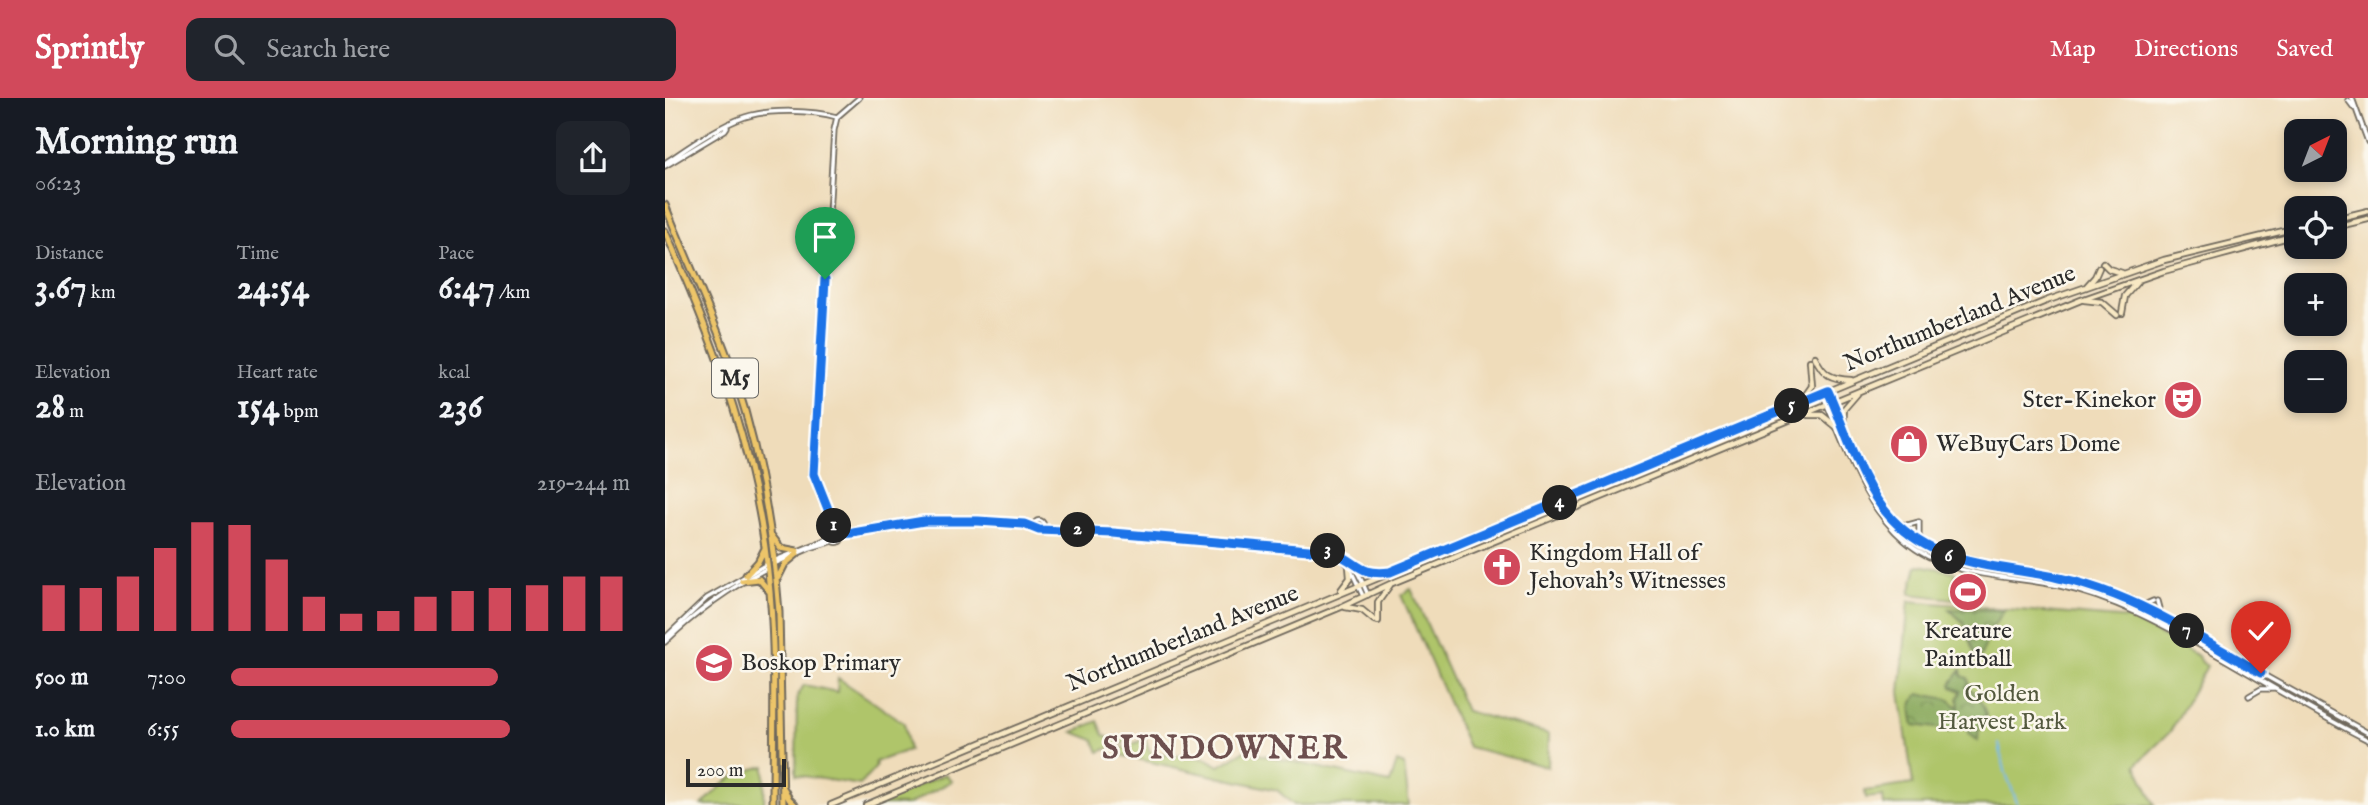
<!DOCTYPE html>
<html lang="en">
<head>
<meta charset="utf-8">
<style>
	:root { --surface:#171b24; --page:#20242c; --text:#f1f3f6; --muted:#9ea1a6; --accent:#d1495b }
	body { margin:0; font-family:"IM FELL English",serif; background:var(--page); color:var(--text); height:100vh; display:flex; flex-direction:column; font-size:26px; white-space:nowrap }
	* { box-sizing:border-box; margin:0 }
	p { font-size:23px; color:var(--muted) }
	.icon { flex:none; width:38px; height:38px; fill:none; stroke:currentColor; stroke-width:2; stroke-linecap:round; stroke-linejoin:round }
	.map { position:relative; flex:1; overflow:hidden }
	.details { display:flex; flex-direction:column; background:var(--surface); width:665px }
	.details>* { flex:none }
	.needle { width:46px; rotate:42deg }
	.tools { position:absolute; left:1619px; top:21px; display:grid; gap:14px }
	.tools a { display:grid; place-items:center; width:63px; height:63px; border-radius:14px; background:var(--surface); box-shadow:0 4px 10px #0003; font-size:35px }
	.scale { position:absolute; left:21px; bottom:18px; width:100px; box-sizing:border-box; padding-left:7px; border:4px solid #2b2b2b; border-top:0; font-size:19px; line-height:24px; white-space:nowrap; color:#2b2b2b; -webkit-text-stroke:5px #fbf7ec; paint-order:stroke }
	.pin { position:absolute; display:grid; place-items:center; width:60px; height:60px; color:#fff; margin:-72px -30px; border-radius:50% 50% 50% 0; rotate:-45deg; box-shadow:0 0 7px #0007 }
	.pin .icon { rotate:45deg }
	.km { position:absolute; width:35px; height:35px; margin:-18px; border-radius:50%; background:#222; color:#fff; font-size:19px; line-height:35px; text-align:center }
	.round { display:grid; place-items:center; flex:none; width:74px; height:74px; border-radius:14px; background:var(--page) }
	.headline { display:flex; align-items:center; justify-content:space-between; height:119px; padding:0 35px }
	h1 { font-size:38px; font-weight:700; line-height:52px }
	.figures { display:grid; grid-template-columns:repeat(3,1fr); gap:10px; height:119px; padding:7px 35px }
	.figures div { display:grid; align-content:center }
	.figures b { font-size:35px; font-weight:700 }
	.figures small { font-size:19px; font-weight:400 }
	.figures p { font-size:19px }
	.chart { height:196px; padding:14px 35px }
	.chart p { display:flex; justify-content:space-between }
	.chart svg { width:100%; height:126px; margin-top:7px; stroke:var(--accent); stroke-width:6 }
	ul { padding:0 35px; list-style:none; font-size:23px }
	li { display:grid; grid-template-columns:112px 84px 1fr; align-items:center; height:52px }
	li i { height:18px; border-radius:9px; background:var(--accent) }
	header { display:flex; align-items:center; gap:42px; box-sizing:border-box; height:98px; padding:0 35px; background:var(--accent); color:#fff }
	header strong { font-size:33px }
	nav { display:flex; gap:38px; margin-inline-start:auto; font-size:24px }
	.search { width:490px; height:63px; background:var(--page); display:flex; align-items:center; gap:18px; box-sizing:border-box; padding:0 24px; border-radius:14px; color:var(--muted); font-size:26px }
	main { display:flex; flex:1; min-height:0 }
	.map>svg:first-child { display:block }
	.green { fill:#afc56a; stroke:#6d784a; stroke-width:2 }
	.forest { fill:url(#forest-crowns); stroke:#5b6a44; stroke-width:2 }
	.lines { fill:none; stroke-linecap:round; stroke-linejoin:round }
	.stream { stroke:#76bbed; stroke-width:2 }
	.tertiary-casing { stroke:#70695d; stroke-width:7 }
	.secondary-casing { stroke:#70695d; stroke-width:8 }
	.primary-casing { stroke:#70695d; stroke-width:9 }
	.tertiary { stroke:#fff; stroke-width:3.5 }
	.secondary { stroke:#f8e8c3; stroke-width:4.5 }
	.primary { stroke:#edc569; stroke-width:5 }
	.route-casing { stroke:#fff; stroke-width:14 }
	.route { stroke:#1a73e8; stroke-width:9 }
	.labels { text-anchor:middle; dominant-baseline:central; stroke-width:5; stroke-linejoin:round; paint-order:stroke }
	.shield { fill:#fbf7ec; stroke:#696865; stroke-width:2 }
	.shield-label { font-size:23px; font-weight:bold; fill:#2b2b2b }
	.street-label { font-size:24px; fill:#2b2b2b; stroke:#fbf7ec }
	.poi-label { font-size:24px; fill:#2b2b2b; stroke:#fbf7ec; text-anchor:start }
	.park-label { font-size:24px; fill:#53593e; stroke:#fbf7ec }
	.district-label { font-size:32px; font-weight:bold; letter-spacing:2px; fill:#6d4f4e; stroke:#fbf7ec }
</style>
</head>
<body>
<header>
<strong>Sprintly</strong>
<div class="search"><svg class="icon" aria-label="search" viewBox="0 0 24 24"><circle cx="10" cy="10" r="6"/><path d="M15 15l6 6"/></svg>Search here</div>
<nav><a>Map</a><a>Directions</a><a>Saved</a></nav>
</header>
<main>
<section class="details">
<div class="headline"><div><h1>Morning run</h1><p>06:23</p></div><a class="round"><svg class="icon" aria-label="share" viewBox="0 0 24 24"><path d="M12 15V3M7 8l5-5 5 5M5 13v7h14v-7"/></svg></a></div>
<div class="figures">
<div><p>Distance</p><b>3.67<small> km</small></b></div>
<div><p>Time</p><b>24:54</b></div>
<div><p>Pace</p><b>6:47<small> /km</small></b></div>
</div>
<div class="figures">
<div><p>Elevation</p><b>28<small> m</small></b></div>
<div><p>Heart rate</p><b>154<small> bpm</small></b></div>
<div><p>kcal</p><b>236</b></div>
</div>
<div class="chart"><p><span>Elevation</span>219–244 m</p>
<svg viewBox="0 0 160 44" preserveAspectRatio="none"><path d="M5 44V28M15 44V29M25 44V25M35 44V15M45 44V6M55 44V7M65 44V19M75 44V32M85 44V38M95 44V37M105 44V32M115 44V30M125 44V29M135 44V28M145 44V25M155 44V25"/></svg>
</div>
<ul>
<li><b>500 m</b>7:00<i style="width:67%"></i></li>
<li><b>1.0 km</b>6:55<i style="width:70%"></i></li>
</ul>
</section>
<div class="map">
<svg width="1703" height="707" viewBox="0 0 1703 707">
	<defs>
		<pattern id="forest-crowns" width="20" height="18" patternUnits="userSpaceOnUse" patternTransform="scale(1.75)"><rect width="20" height="18" fill="#8baa5e"/><path d="M2 6a3 3 0 1 1 6 0M12 15a3 3 0 1 1 6 0" fill="none" stroke="#728b4e"/></pattern>
	</defs>
	<rect width="100%" height="100%" fill="#fbf7ec"/>
	<filter id="ink" filterUnits="userSpaceOnUse"><feTurbulence type="fractalNoise" baseFrequency=".0143" numOctaves="2"/><feDisplacementMap in="SourceGraphic" scale="14" xChannelSelector="R" yChannelSelector="G"/><feConvolveMatrix kernelMatrix="1 2 1 2 8 2 1 2 1" color-interpolation-filters="sRGB"/></filter>
	<filter id="wash" filterUnits="userSpaceOnUse"><feTurbulence type="fractalNoise" baseFrequency=".00686" numOctaves="4" result="noise"/><feDisplacementMap in="SourceGraphic" scale="28" xChannelSelector="R" yChannelSelector="G"/><feGaussianBlur stdDeviation="1.57" result="paint"/><feColorMatrix in="noise" values="0 0 0 0 0 0 0 0 0 0 0 0 0 0 0 0 0 1.4 0 .05"/><feComposite in="paint" operator="in"/></filter>
	<g filter="url(#wash)">
		<rect width="100%" height="100%" fill="#efdcba"/>
		<!-- green -->
		<path class="green" d="M1255,467L1290,474L1288,501L1245,496L1252,468Z
			M746,491L801,613L884,636L883,669L803,649L736,497Z
			M1244,503L1466,521L1533,558L1535,563L1542,568L1505,634L1471,667L1490,707H1219L1218,698L1201,700L1200,693L1248,686L1235,594Z
			M173,580L239,625L244,652L210,664L211,669L195,687L131,677L132,599L139,587L172,594Z
			M433,623L439,637L449,643L462,638L464,643L434,654L429,642L408,634Z
			M480,641L485,654L541,660L554,668L579,653L725,685L732,664L739,667L744,707H629L612,692L458,658L455,651Z
			M100,668L99,707H37C60,683 66,676 100,668Z
			M280,676L287,683L243,707H210Z"/>
		<!-- forest -->
		<path class="forest" d="M1284,511L1339,512L1327,530L1315,560L1310,559L1298,524Z
			M1296,572L1297,578L1303,580L1304,585L1301,589C1311,594 1319,607 1321,618L1314,626L1313,643L1304,635L1305,629L1295,630L1294,626L1288,628L1285,634L1280,631L1249,627C1246,614 1244,606 1254,596L1283,601L1294,610L1293,601L1296,593L1287,589L1286,586Z"/>
		<g class="lines">
			<!-- stream -->
			<path class="stream" d="M1334,646L1340,673L1353,707"/>
		</g>
	</g>
	<g filter="url(#ink)">
		<g class="lines">
			<defs>
				<path id="tertiary" d="M1687,0L1703,44
					M1683,2L1689,10
					M0,65C24,49 53,28 80,19C104,11 147,12 172,19
					M0,68L60,32L62,29
					M1162,293C1180,331 1193,374 1217,409C1261,470 1329,465 1395,480C1422,486 1449,497 1475,508L1703,635
					M1157,295C1180,347 1196,404 1239,442C1282,480 1342,477 1395,488C1449,500 1497,526 1545,553C1598,583 1649,615 1703,642
					M369.5 427a4.5 4.5 0 1 1 9 0a4.5 4.5 0 1 1-9 0Z
					M1235,426L1243,427L1254,424V438L1258,445
					M377,431L667,454C691,462 693,475 703,497
					M173,435L153,390L149,368L169,32L172,19L194,0
					M167.5 440a4.5 4.5 0 1 1 9 0a4.5 4.5 0 1 1-9 0Z
					M175,436C196,435 217,428 239,426C281,420 328,420 369,428
					M674,457L684,468L698,498
					M108,463L168,439
					M109,466L145,450L169,443
					M1492,503L1496,518
					M1477,508L1488,503
					M0,540L42,500L102,466
					M0,544C31,514 64,490 103,470
					M1584,598L1596,591H1611"/>
				<path id="secondary" d="M1670,121L1703,113
					M1670,129L1703,121
					M1438,165L1444,171L1457,175
					M1421,189L1430,179L1434,170
					M1419,202L1437,204L1452,217
					M1457,215L1460,198L1472,184
					M1150,259C1158,277 1166,281 1186,282
					M1137,302L1147,288L1145,263
					M1143,317H1157L1173,330
					M1178,328L1179,311L1192,296
					M689,466L704,475H717
					M676,492L685,480L684,468
					M680,509L697,512L709,522
					M713,523V504L725,487
					M166,707L1381,203L1499,162L1631,130
					M201,707L676,509L725,486L1416,202L1499,173L1631,137"/>
				<path id="primary" d="M0,107C23,165 50,221 70,280C95,356 108,435 114,514L118,707
					M0,133C53,253 94,362 105,494C111,564 108,636 108,707
					M106,437L116,450L132,453
					M81,477L93,464L99,452
					M113,480L120,466L132,456
					M77,483L94,481L104,493
					M119,691L124,701L130,707"/>
			</defs>
			<!-- tertiary casing -->
			<use href="#tertiary" class="tertiary-casing"/>
			<!-- secondary casing -->
			<use href="#secondary" class="secondary-casing"/>
			<!-- primary casing -->
			<use href="#primary" class="primary-casing"/>
			<!-- tertiary -->
			<use href="#tertiary" class="tertiary"/>
			<!-- secondary -->
			<use href="#secondary" class="secondary"/>
			<!-- primary -->
			<use href="#primary" class="primary"/>
		</g>
	</g>
	<g class="lines" filter="url(#ink)">
		<defs>
			<path id="route" d="M160,181L149,376L173,436L188,435L259,423H313L359,426L374,432L448,435L667,454C694,463 692,478 725,474L1163,293C1182,335 1195,387 1227,421C1275,471 1332,466 1394,480C1413,484 1432,490 1450,497C1501,517 1548,548 1596,575"/>
		</defs>
		<!-- route casing -->
		<use href="#route" class="route-casing"/>
		<!-- route -->
		<use href="#route" class="route"/>
	</g>
	<!-- icons -->
	<defs>
		<symbol id="theatre-disc" viewBox="-11 -11 22 22"><circle r="9.5" fill="#d1495b" stroke="#fbf7ec"/><path d="M-5-5.5Q0-4 5-5.5V0Q5 5 0 6Q-5 5-5 0ZM-3.3-2.5H-1v1.5H-3.3ZM1-2.5H3.3v1.5H1ZM-2.8 1Q0 5.5 2.8 1Z" fill="#fff"/></symbol>
		<symbol id="shop-disc" viewBox="-11 -11 22 22"><circle r="9.5" fill="#d1495b" stroke="#fbf7ec"/><path d="M-5-2.5h2.3a2.7 3.5 0 0 1 5.4 0H5L5.5 6h-11ZM-1.5-2.5h3a1.5 2.3 0 0 0-3 0Z" fill="#fff"/></symbol>
		<symbol id="church-disc" viewBox="-11 -11 22 22"><circle r="9.5" fill="#d1495b" stroke="#fbf7ec"/><path d="M-1.2-6h2.4v3.5h3.3v2.4h-3.3V6h-2.4V-.1h-3.3v-2.4h3.3Z" fill="#fff"/></symbol>
		<symbol id="stadium-disc" viewBox="-11 -11 22 22"><circle r="9.5" fill="#d1495b" stroke="#fbf7ec"/><path d="M0-5a6.5 5 0 1 0 0 10a6.5 5 0 1 0 0-10ZM-3.5-1.8h7v3.6h-7Z" fill="#fff"/></symbol>
		<symbol id="school-disc" viewBox="-11 -11 22 22"><circle r="9.5" fill="#d1495b" stroke="#fbf7ec"/><path d="M0-5L7-2L0 1L-7-2ZM-4 1L0 2.5L4 1V4Q0 6-4 4Z" fill="#fff"/></symbol>
	</defs>
	<g fill-rule="evenodd">
		<use href="#theatre-disc" x="1496" y="280" width="44" height="44"/>
		<use href="#shop-disc" x="1222" y="324" width="44" height="44"/>
		<use href="#church-disc" x="815" y="447" width="44" height="44"/>
		<use href="#stadium-disc" x="1281" y="472" width="44" height="44"/>
		<use href="#school-disc" x="27" y="543" width="44" height="44"/>
	</g>
	<g class="labels">
		<!-- shield labels -->
		<rect class="shield" x="47" y="260.5" width="46" height="39" rx="5"/>
		<g class="shield-label">
			<text x="70" y="280">M5</text>
		</g>
		<!-- street labels -->
		<g class="street-label">
			<text transform="translate(1295 221) rotate(-22)">Northumberland Avenue</text>
			<text transform="translate(518 541) rotate(-22)">Northumberland Avenue</text>
		</g>
		<!-- poi labels -->
		<g class="poi-label">
			<text x="1491" y="302" text-anchor="end">Ster-Kinekor</text>
			<text x="1271" y="346">WeBuyCars Dome</text>
			<text x="864" y="455">Kingdom Hall of<tspan x="864" dy="28">Jehovah's Witnesses</tspan></text>
			<text x="1303" y="533" text-anchor="middle">Kreature<tspan x="1303" dy="28">Paintball</tspan></text>
			<text x="76" y="565">Boskop Primary</text>
		</g>
		<!-- park labels -->
		<g class="park-label">
			<text x="1337" y="596">Golden<tspan x="1337" dy="28">Harvest Park</tspan></text>
		</g>
		<!-- district labels -->
		<g class="district-label">
			<text x="560" y="651">SUNDOWNER</text>
		</g>
	</g>
</svg>
<div class="tools">
<a><svg class="needle" viewBox="-14 -14 28 28"><path d="M0-13l5 13h-10z" fill="#e53935"/><path d="M0 13l5-13h-10z" fill="#9ea1a6"/></svg></a>
<a><svg class="icon" aria-label="locate" viewBox="0 0 24 24"><circle cx="12" cy="12" r="6"/><path d="M12 2v4M12 18v4M2 12h4M18 12h4"/></svg></a>
<a>+</a>
<a>−</a>
</div>
<div class="scale">200 m</div>
<div class="pin" style="left:160px;top:181px;background:#1e9e55"><svg class="icon" aria-label="arrive" viewBox="0 0 24 24"><path d="M6 21V4h12l-3 4 3 4H6"/></svg></div>
<div class="pin" style="left:1596px;top:575px;background:#d93025"><svg class="icon" aria-label="check" viewBox="0 0 24 24"><path d="M5 12l5 5 9-10"/></svg></div>
<b class="km" style="left:169px;top:428px">1</b>
<b class="km" style="left:413px;top:432px">2</b>
<b class="km" style="left:663px;top:453px">3</b>
<b class="km" style="left:895px;top:405px">4</b>
<b class="km" style="left:1127px;top:308px">5</b>
<b class="km" style="left:1284px;top:459px">6</b>
<b class="km" style="left:1522px;top:533px">7</b>
</div>
</main>
</body>
</html>
